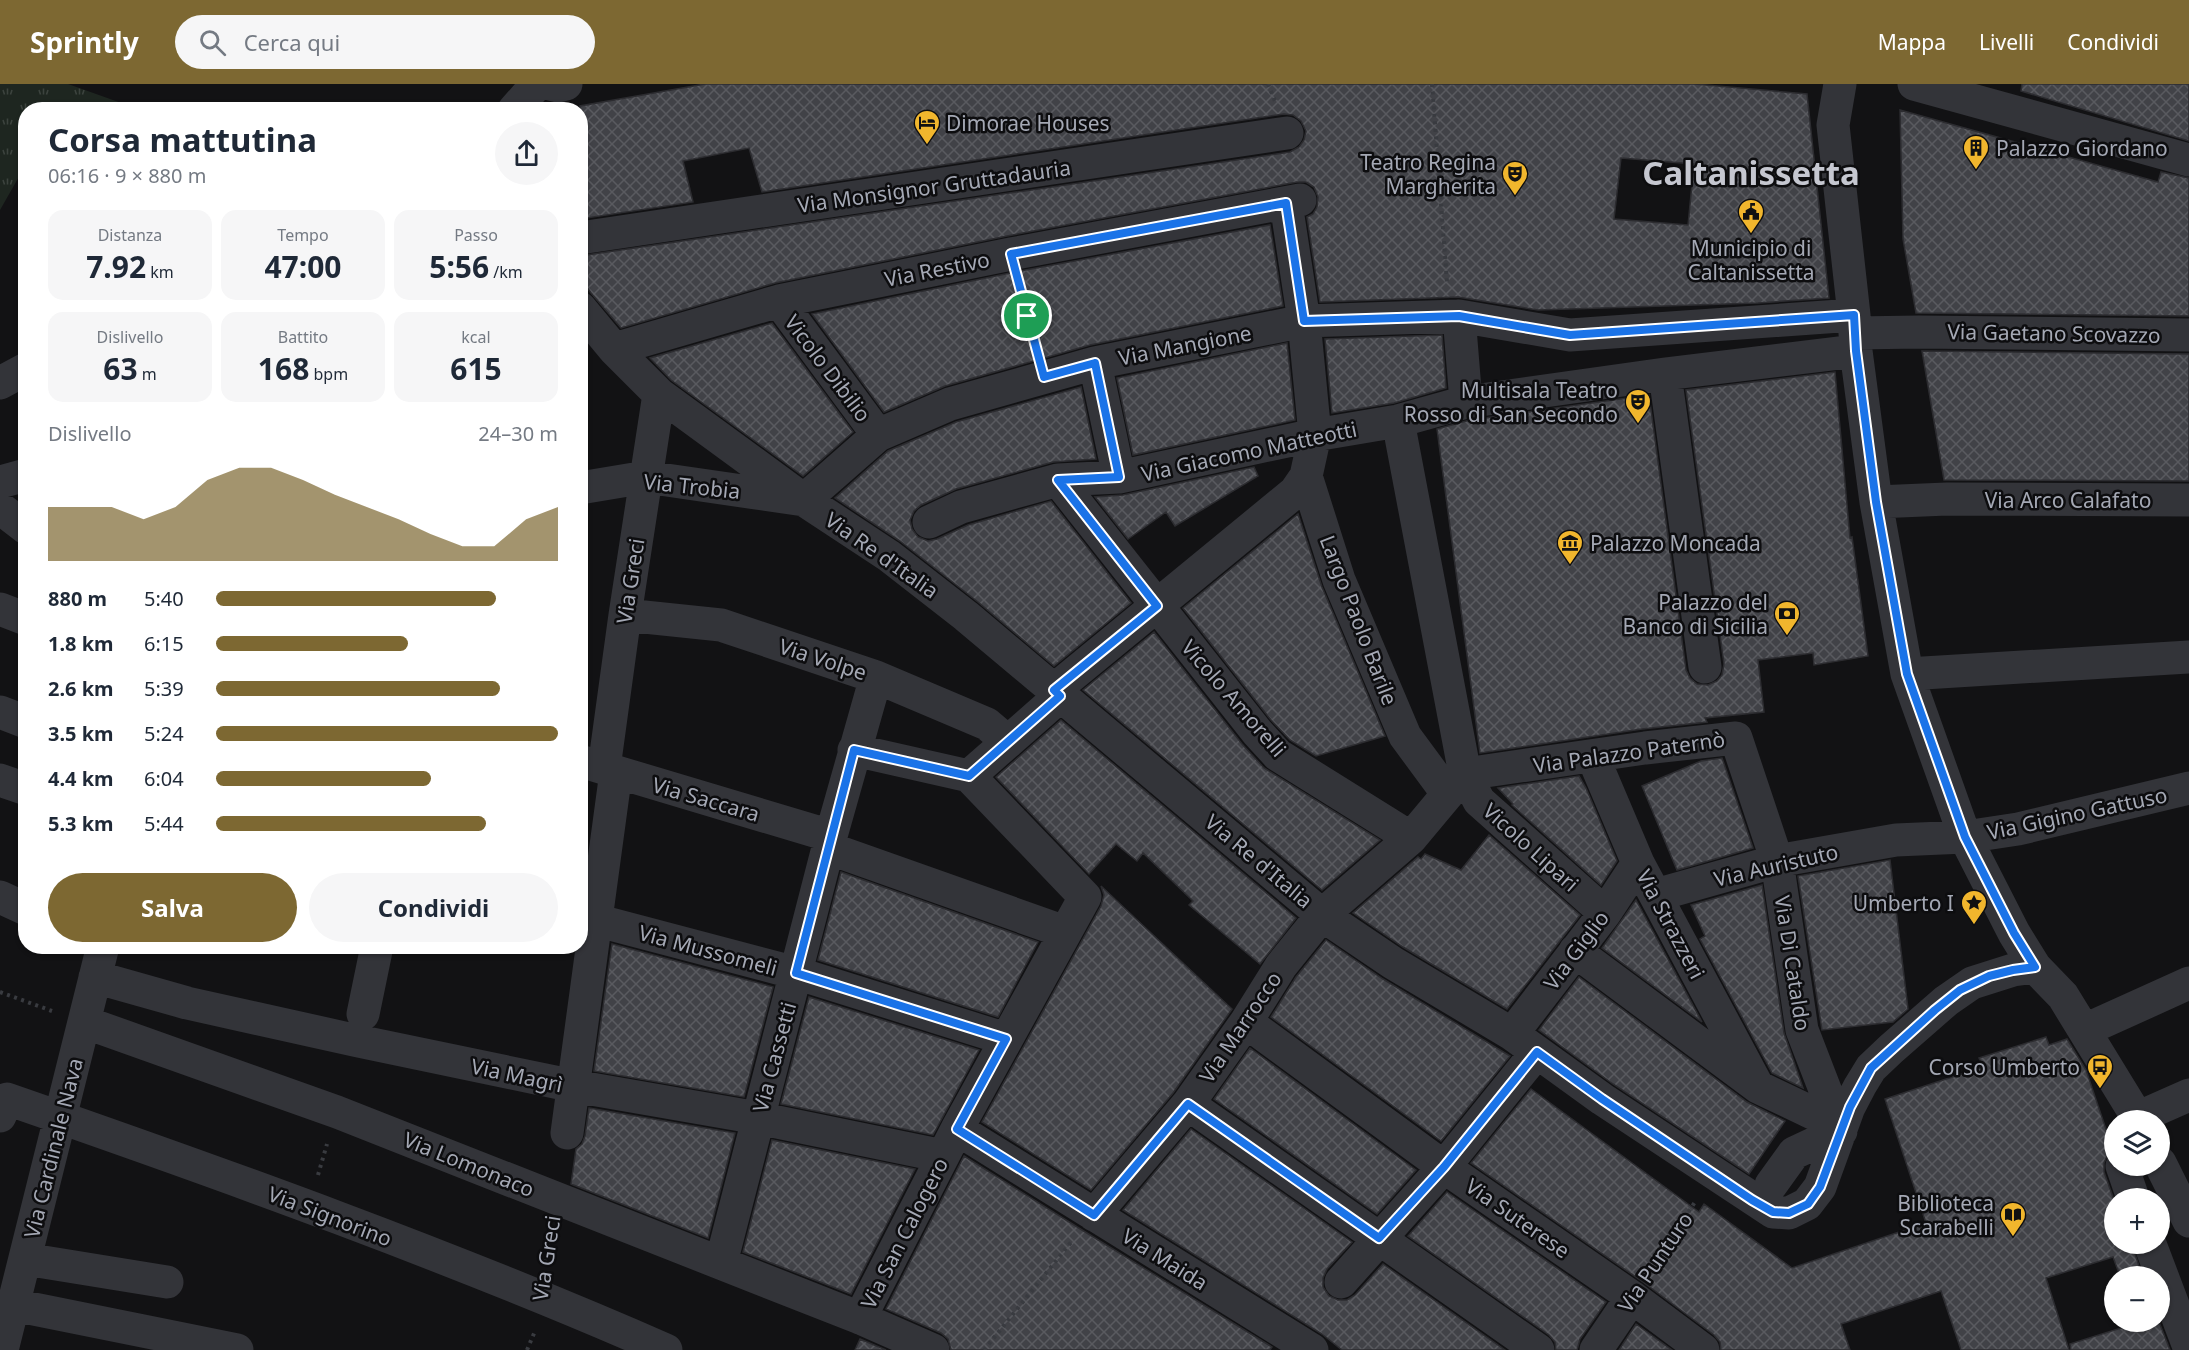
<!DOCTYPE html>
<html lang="it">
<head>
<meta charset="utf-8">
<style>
	:root { --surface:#fff; --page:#f6f6f7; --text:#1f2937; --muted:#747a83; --accent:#7d6832 }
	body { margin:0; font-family:"Noto Sans",sans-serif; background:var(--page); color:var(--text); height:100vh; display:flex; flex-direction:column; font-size:22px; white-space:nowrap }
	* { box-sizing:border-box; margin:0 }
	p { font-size:20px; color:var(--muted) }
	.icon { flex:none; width:33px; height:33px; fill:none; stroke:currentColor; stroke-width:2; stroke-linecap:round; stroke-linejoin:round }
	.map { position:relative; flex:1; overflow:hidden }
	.sheet { position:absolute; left:18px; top:18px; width:570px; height:852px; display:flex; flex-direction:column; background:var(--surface); border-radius:24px; box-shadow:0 2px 4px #0004 }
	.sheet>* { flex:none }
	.tools { position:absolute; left:2104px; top:1026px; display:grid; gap:12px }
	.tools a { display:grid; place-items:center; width:66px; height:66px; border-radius:50%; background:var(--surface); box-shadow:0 2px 4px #0004; font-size:30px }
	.pin { position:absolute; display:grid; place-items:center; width:51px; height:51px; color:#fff; margin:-26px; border:3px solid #fff; border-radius:50%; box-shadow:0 2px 6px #0007 }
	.round { display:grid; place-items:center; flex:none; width:63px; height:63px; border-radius:32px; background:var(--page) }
	.head { display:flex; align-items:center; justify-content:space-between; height:102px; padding:0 30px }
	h1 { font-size:33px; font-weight:700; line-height:45px }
	.figures { display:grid; grid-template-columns:repeat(3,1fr); gap:9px; height:102px; padding:6px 30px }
	.figures div { display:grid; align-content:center; border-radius:15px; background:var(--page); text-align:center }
	.figures b { font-size:30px; font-weight:700 }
	.figures small { font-size:16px; font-weight:400 }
	.figures p { font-size:16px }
	.chart { height:168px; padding:12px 30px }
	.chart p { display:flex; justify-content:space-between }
	.chart svg { width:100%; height:108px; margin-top:6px; fill:var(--accent); opacity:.7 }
	.primary-button { display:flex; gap:12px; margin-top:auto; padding:12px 30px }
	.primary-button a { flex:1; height:69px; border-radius:36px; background:var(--accent); color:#fff; font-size:24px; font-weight:700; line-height:69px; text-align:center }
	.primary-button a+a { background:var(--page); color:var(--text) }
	ul { padding:0 30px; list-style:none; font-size:20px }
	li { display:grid; grid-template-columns:96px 72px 1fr; align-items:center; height:45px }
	li i { height:15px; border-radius:8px; background:var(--accent) }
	header { display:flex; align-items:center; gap:36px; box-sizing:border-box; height:84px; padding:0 30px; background:var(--accent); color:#fff }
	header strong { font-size:28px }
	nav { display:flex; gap:33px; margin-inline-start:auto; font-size:21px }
	.search { width:420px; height:54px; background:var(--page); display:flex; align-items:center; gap:15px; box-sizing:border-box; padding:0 21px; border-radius:33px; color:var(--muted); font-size:22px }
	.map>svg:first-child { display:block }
	.grass { fill:url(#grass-tufts) }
	.building { fill:url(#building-cross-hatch); stroke:#2c2c30; stroke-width:1.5; fill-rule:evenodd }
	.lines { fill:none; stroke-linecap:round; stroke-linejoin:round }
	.path { stroke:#393b40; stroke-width:4; stroke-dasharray:3 4.5; stroke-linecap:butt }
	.minor { stroke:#333439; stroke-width:33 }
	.route-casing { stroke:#fff; stroke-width:12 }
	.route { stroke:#1a73e8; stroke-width:8 }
	.labels { text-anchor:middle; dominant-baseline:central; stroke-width:5; stroke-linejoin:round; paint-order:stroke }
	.poi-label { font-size:21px; fill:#a4a8b4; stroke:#0d0d0f; text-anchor:end }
	.street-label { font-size:21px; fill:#a4a8b4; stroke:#0d0d0f }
	.town-label { font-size:33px; font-weight:bold; fill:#c5c7d0; stroke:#0d0d0f }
</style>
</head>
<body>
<header>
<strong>Sprintly</strong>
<div class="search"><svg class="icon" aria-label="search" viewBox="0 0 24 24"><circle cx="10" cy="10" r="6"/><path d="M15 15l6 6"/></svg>Cerca qui</div>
<nav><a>Mappa</a><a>Livelli</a><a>Condividi</a></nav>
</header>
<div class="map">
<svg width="2189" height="1266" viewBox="0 0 2189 1266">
	<defs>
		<pattern id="grass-tufts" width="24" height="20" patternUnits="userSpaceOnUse" patternTransform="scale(1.5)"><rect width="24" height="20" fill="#1e2620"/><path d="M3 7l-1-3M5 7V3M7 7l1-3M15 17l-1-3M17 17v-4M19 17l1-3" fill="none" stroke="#3c433e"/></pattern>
		<pattern id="building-cross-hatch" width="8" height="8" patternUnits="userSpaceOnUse" patternTransform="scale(1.5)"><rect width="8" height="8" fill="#414247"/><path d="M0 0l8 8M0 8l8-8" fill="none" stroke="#595a5f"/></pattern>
	</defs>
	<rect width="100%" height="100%" fill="#121214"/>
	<!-- grass -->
	<path class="grass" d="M0,0H68L138,25L26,26L25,82L0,126Z"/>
	<!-- building -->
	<path class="building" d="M705,0H1695L1807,10L1829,214L1758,219L1538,226L1458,213L1320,218L1307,133L1313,130L1317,123L1318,113L1314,103L1306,98H1297L1007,152L775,199L621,244L591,209L580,194V172L1290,68L1299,63L1304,56L1306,47L1301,37L1293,31L1284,30L762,108L749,64L683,77L693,118L580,135V22ZM1621,74L1694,80L1688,141L1614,135Z
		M2022,0H2189V57L2021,7Z
		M1900,26L2158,98L2161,88L2189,94V232L1916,229L1903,155Z
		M1270,141L1283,222L1090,261L945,302L884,328L812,230L1015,188Z
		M772,239L853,348L803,392L671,296L650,274Z
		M1442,251L1446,304L1394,319L1332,329L1325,255Z
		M1287,259L1295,336L1133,371L1117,294Z
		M1922,267L2189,270V397L1944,396Z
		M1835,288L1850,454L1852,453L1868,572L1814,581L1813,569L1758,576L1764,628L1705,634L1707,638L1642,645L1480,669L1437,345L1470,336L1649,311L1686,586L1690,594L1697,600L1708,601L1717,597L1722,591L1724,580L1686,306Z
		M1081,303L1096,375L1053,378L956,405L921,421L914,427L910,436L912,445L918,453L928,457L937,455L968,441L1051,417L1131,519L1054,582L978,518L900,457L835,414L888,367L956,338Z
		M1254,383L1258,392L1175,442L1166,428L1128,455L1095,413L1123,411Z
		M1298,430L1322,503L1385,652L1316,672L1290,656L1271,636L1183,524Z
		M1154,548L1242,660L1264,684L1380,756L1322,806L1083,606Z
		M1061,636L1296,834L1260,880L1189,821L1193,817L1143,769L1137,777L1116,760L1089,790L996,693Z
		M1722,674L1753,764L1677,786L1642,702L1701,677Z
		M1579,692L1586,704L1617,777L1601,801L1512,721L1513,720L1498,704Z
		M1489,751L1580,831L1507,925L1403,863L1353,829L1418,773L1421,775L1425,770L1461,786Z
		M1890,776L1908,925L1893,938L1822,946L1798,792Z
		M841,788L1038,858L998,933L818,876Z
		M1762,801L1784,949L1803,1004L1772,989L1700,855L1705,852L1691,821Z
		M1101,802L1232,925L1173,1009L1091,1106L982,1038L1101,822L1104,811Z
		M1636,816L1702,938L1602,864Z
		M1326,856L1383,895L1510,972L1441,1057L1271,933L1296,893Z
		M612,860L773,903L744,1013L594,987Z
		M1579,893L1747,1018L1785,1037L1749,1090L1613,1000L1539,946Z
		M809,913L979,966L933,1051L781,1020Z
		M2046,953L2049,961L2067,955L2086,986L2113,1066L2108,1070L2104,1079V1088L2115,1119V1160H2132L2142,1192H2120L2113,1173L2046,1194L2069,1266H1961L1941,1207L1841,1240L1850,1266H1721L1720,1258L1714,1251L1643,1198L1471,1079L1531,1005L1699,1128L1704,1120L1792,1184L1926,1139L1885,1015L1983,983L1979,974Z
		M1250,964L1416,1086L1377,1130L1214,1015Z
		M589,1024L735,1049L708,1154L571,1100L576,1065L582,1060L585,1052Z
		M1191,1045L1352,1158L1327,1185L1323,1194V1203L1329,1212L1338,1216H1347L1355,1211L1383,1180L1505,1266H1342L1322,1250L1123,1126Z
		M772,1056L915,1085L851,1210L743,1168Z
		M964,1072L1082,1146L1272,1263L1270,1266H951L948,1255L941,1249L886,1225Z
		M1447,1108L1606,1218L1580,1255L1577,1266H1556L1555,1258L1549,1251L1408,1152Z
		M2134,1238H2159L2170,1266H2071L2070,1260L2134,1240Z
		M1636,1240L1672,1266H1619Z
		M860,1255L886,1266H855Z"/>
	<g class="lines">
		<!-- path -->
		<path class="path" d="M1268,0L1275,17
			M1432,0L1447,198
			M1019,201L1035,261
			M20,599L26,589
			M0,908L52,927
			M318,1091L327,1060
			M545,1178L550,1146
			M1651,1184L1695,1118
			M527,1266L535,1247
			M984,1266L1072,1157"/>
		<!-- minor -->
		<path class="minor" d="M550,0L558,2L566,0
			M1840,0L1833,41L1854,231L1856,267L1876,418L1907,590L1965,753L2014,849L2035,883L2063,912L2139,1036
			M1914,0L2189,76
			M514,26L537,0
			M1286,119L1304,237L1315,351L1306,392L1339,496L1405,652L1447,709
			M580,154L1287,49
			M779,217L878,351
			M580,224L614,265L659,310L804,416L889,472L966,532L1322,831L1393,879L1512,950L1602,1015L1773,1128L1789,1129L1807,1120L1820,1103L1849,1023L1860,1002L1871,984L1891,965L1946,917L1972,899L2013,886L2035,883
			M1855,249L1919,248L2189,251
			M614,265L779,217L1011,170L1300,116
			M1095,279L1119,393
			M1665,290L1705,583
			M0,299L26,285
			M1466,318L1665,290L1856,267
			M1398,337L1465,690L1479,717L1605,829
			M1058,396L1257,648L1278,671L1411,754
			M0,398L26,391
			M580,404L646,393L804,416L878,351L950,320L1095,279L1304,237L1459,232L1570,251L1854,231
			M1876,418L1947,415L2189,416
			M0,424L26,444
			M929,438L961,423L1058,396L1119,393L1315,351L1398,337L1466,318L1459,232
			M0,525L26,535
			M625,531L721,541L876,593L987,640L1008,658
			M1907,590L2189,573
			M1054,606L1295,408L1306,392
			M0,628L26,638
			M854,666L969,692
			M1593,673L1638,779L1758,1003
			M580,677L831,752
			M604,684L625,531L659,310
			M1465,690L1645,664L1736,654L1777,777L1802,946L1841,1047
			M0,696L26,705
			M828,764L1065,848
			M1656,811L1777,777L1896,756L1965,753L2018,745L2189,704
			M0,813L26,825
			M580,832L796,889L1006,955
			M1575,867L1758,1003L1823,1034L1841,1047
			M95,893L187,919L358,957L574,1002L758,1034L943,1072
			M363,930L377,862
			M84,938L337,1028L860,1234L933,1266
			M1246,938L1444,1083L1632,1213L1703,1266
			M2085,946L2189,899
			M1512,950L1605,829L1638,779
			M1188,1020L1538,1266
			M0,1032L7,1015C229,1092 451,1172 666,1266
			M2137,1034L2189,1011
			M957,1045L1312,1266
			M567,1049L616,688
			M2160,1079L2189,1137
			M2122,1082L2133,1114
			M1771,1101L1794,1069L1841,1047
			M1094,1131L1188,1020L1246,938L1281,882L1322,831L1411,754L1462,693
			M2150,1160L2189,1263
			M25,1175L167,1198
			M721,1179L831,752L876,593
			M1341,1198L1444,1083L1537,968
			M14,1221L237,1266
			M860,1234L957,1045L1085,813L969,692L1060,612
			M2,1266L103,862
			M1596,1266L1632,1213"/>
	</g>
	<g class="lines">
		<defs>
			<path id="route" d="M1286,119L1304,237L1459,232L1570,251L1854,231L1856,267L1876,418L1907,590L1965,753L2014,849L2035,883L2013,886L1989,892L1960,906L1935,926L1871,984L1850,1023L1820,1103L1808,1120L1789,1129L1773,1128L1752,1116L1602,1015L1537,968L1444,1083L1379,1154L1188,1020L1094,1131L957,1045L1006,955L796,889L854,666L969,692L1060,612L1054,606L1157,522L1058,396L1119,393L1095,279L1044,293L1011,170Z"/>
		</defs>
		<!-- route casing -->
		<use href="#route" class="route-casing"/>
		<!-- route -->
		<use href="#route" class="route"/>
	</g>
	<!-- icons -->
	<defs>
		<symbol id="hotel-pin" viewBox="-11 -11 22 30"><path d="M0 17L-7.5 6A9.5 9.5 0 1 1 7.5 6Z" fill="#f1b62d" stroke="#0d0d0f"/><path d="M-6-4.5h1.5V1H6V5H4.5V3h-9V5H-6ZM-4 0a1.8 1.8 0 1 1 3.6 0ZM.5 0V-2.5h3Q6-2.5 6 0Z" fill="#111"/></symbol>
		<symbol id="building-pin" viewBox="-11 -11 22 30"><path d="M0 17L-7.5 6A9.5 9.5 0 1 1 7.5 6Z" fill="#f1b62d" stroke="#0d0d0f"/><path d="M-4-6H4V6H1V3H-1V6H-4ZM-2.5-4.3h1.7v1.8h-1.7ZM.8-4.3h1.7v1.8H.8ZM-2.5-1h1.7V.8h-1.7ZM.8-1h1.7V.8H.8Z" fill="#111"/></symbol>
		<symbol id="theatre-pin" viewBox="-11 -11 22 30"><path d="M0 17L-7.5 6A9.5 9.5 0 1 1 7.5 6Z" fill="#f1b62d" stroke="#0d0d0f"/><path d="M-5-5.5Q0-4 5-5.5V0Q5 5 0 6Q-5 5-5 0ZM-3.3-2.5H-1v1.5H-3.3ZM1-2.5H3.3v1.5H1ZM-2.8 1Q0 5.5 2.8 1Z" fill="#111"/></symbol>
		<symbol id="civic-pin" viewBox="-11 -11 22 30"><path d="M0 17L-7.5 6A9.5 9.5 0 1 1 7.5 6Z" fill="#f1b62d" stroke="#0d0d0f"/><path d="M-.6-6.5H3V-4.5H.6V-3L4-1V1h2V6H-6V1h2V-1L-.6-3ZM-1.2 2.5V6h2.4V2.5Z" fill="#111"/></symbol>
		<symbol id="museum-pin" viewBox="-11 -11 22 30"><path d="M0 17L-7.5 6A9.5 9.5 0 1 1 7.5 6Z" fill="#f1b62d" stroke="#0d0d0f"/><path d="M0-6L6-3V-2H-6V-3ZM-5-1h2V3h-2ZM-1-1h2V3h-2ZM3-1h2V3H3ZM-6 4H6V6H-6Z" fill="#111"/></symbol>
		<symbol id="bank-pin" viewBox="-11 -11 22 30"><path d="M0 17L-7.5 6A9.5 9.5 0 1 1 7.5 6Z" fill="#f1b62d" stroke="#0d0d0f"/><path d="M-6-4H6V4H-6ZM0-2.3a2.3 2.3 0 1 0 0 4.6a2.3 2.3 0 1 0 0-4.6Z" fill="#111"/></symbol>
		<symbol id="sight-pin" viewBox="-11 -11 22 30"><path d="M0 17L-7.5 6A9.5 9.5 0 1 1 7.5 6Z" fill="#f1b62d" stroke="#0d0d0f"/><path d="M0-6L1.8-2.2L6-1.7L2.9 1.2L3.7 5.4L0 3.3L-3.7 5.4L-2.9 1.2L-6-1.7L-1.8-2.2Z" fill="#111"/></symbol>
		<symbol id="bus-pin" viewBox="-11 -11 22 30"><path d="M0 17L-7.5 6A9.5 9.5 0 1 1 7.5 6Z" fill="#f1b62d" stroke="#0d0d0f"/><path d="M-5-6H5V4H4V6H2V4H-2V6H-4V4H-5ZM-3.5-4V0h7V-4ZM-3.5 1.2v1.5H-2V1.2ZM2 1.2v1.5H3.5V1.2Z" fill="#111"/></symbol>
		<symbol id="library-pin" viewBox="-11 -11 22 30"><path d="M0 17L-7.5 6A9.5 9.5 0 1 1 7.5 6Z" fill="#f1b62d" stroke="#0d0d0f"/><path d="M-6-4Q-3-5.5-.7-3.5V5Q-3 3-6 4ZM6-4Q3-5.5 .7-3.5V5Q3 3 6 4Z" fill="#111"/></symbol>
	</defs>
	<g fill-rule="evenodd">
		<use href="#hotel-pin" x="912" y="24" width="30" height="40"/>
		<use href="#building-pin" x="1961" y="49" width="30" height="40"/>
		<use href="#theatre-pin" x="1500" y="75" width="30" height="40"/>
		<use href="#civic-pin" x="1736" y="113" width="30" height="40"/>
		<use href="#theatre-pin" x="1623" y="303" width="30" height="40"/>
		<use href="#museum-pin" x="1555" y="444" width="30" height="40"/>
		<use href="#bank-pin" x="1772" y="515" width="30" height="40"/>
		<use href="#sight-pin" x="1959" y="804" width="30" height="40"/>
		<use href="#bus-pin" x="2085" y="968" width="30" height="40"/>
		<use href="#library-pin" x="1998" y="1116" width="30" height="40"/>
	</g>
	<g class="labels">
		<!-- poi labels -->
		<g class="poi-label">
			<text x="946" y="39" text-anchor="start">Dimorae Houses</text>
			<text x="1996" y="64" text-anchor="start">Palazzo Giordano</text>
			<text x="1496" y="78">Teatro Regina<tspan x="1496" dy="24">Margherita</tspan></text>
			<text x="1751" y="164" text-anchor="middle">Municipio di<tspan x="1751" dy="24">Caltanissetta</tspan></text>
			<text x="1618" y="306">Multisala Teatro<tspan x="1618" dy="24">Rosso di San Secondo</tspan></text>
			<text x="1590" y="459" text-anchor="start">Palazzo Moncada</text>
			<text x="1768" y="518">Palazzo del<tspan x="1768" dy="24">Banco di Sicilia</tspan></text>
			<text x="1954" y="819">Umberto I</text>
			<text x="2080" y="983">Corso Umberto</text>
			<text x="1994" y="1119">Biblioteca<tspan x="1994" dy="24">Scarabelli</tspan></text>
		</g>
		<!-- street labels -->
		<g class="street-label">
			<text transform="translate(934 102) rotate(-8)">Via Monsignor Gruttadauria</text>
			<text transform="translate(937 185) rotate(-11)">Via Restivo</text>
			<text transform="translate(2054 249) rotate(1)">Via Gaetano Scovazzo</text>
			<text transform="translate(1185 261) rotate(-11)">Via Mangione</text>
			<text transform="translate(828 284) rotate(53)">Vicolo Dibilio</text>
			<text transform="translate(1249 367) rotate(-12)">Via Giacomo Matteotti</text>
			<text transform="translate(692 402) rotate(6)">Via Trobia</text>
			<text x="2068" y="416">Via Arco Calafato</text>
			<text transform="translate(882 471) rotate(35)">Via Re d'Italia</text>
			<text transform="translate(630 497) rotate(-81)">Via Greci</text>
			<text transform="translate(1359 536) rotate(69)">Largo Paolo Barile</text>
			<text transform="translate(823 575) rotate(18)">Via Volpe</text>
			<text transform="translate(1234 614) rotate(49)">Vicolo Amorelli</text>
			<text transform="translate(1629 668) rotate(-8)">Via Palazzo Paternò</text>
			<text transform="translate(706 715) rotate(16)">Via Saccara</text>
			<text transform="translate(2077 729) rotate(-12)">Via Gigino Gattuso</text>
			<text transform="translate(1531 763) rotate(42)">Vicolo Lipari</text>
			<text transform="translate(1259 777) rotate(40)">Via Re d'Italia</text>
			<text transform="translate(1776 781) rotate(-13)">Via Auristuto</text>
			<text transform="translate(1671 840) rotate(62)">Via Strazzeri</text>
			<text transform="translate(708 866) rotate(15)">Via Mussomeli</text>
			<text transform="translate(1576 866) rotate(-53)">Via Giglio</text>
			<text transform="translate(1793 879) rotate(81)">Via Di Cataldo</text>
			<text transform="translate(1240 943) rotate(-56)">Via Marrocco</text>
			<text transform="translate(774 973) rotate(-75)">Via Cassetti</text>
			<text transform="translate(517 991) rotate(12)">Via Magrì</text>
			<text transform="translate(53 1064) rotate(-76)">Via Cardinale Nava</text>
			<text transform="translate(469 1080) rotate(22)">Via Lomonaco</text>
			<text transform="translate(330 1132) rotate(21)">Via Signorino</text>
			<text transform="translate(1518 1134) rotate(35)">Via Suterese</text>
			<text transform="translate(904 1149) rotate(-63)">Via San Calogero</text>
			<text transform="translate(546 1174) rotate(-81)">Via Greci</text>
			<text transform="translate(1165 1175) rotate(32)">Via Maida</text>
			<text transform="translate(1655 1178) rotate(-56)">Via Punturo</text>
		</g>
		<!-- town labels -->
		<g class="town-label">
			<text x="1751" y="88">Caltanissetta</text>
		</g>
	</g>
</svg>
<div class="tools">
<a><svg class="icon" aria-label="layers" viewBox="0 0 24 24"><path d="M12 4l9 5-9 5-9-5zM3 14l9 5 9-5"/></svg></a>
<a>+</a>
<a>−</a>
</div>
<div class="pin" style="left:1027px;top:232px;background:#1e9e55"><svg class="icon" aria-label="arrive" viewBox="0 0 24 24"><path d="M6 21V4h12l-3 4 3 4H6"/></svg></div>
<section class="sheet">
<div class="head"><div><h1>Corsa mattutina</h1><p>06:16 · 9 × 880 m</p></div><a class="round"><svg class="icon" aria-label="share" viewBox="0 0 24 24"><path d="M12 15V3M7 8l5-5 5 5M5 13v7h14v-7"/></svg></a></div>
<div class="figures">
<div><p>Distanza</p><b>7.92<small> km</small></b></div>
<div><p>Tempo</p><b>47:00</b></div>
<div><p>Passo</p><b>5:56<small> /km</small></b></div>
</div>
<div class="figures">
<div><p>Dislivello</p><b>63<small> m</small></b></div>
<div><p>Battito</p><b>168<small> bpm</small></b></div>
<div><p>kcal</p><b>615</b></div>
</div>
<div class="chart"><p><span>Dislivello</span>24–30 m</p>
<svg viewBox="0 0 160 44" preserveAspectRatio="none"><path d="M0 44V22L10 22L20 22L30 27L40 22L50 11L60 6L70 6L80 11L90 17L100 22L110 27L120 33L130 38L140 38L150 27L160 22V44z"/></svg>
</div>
<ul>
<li><b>880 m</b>5:40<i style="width:82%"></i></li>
<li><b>1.8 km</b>6:15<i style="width:56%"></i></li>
<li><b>2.6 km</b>5:39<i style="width:83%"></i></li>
<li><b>3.5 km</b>5:24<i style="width:100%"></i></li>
<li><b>4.4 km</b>6:04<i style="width:63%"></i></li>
<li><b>5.3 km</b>5:44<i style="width:79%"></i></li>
</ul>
<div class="primary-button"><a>Salva</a><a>Condividi</a></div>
</section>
</div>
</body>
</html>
